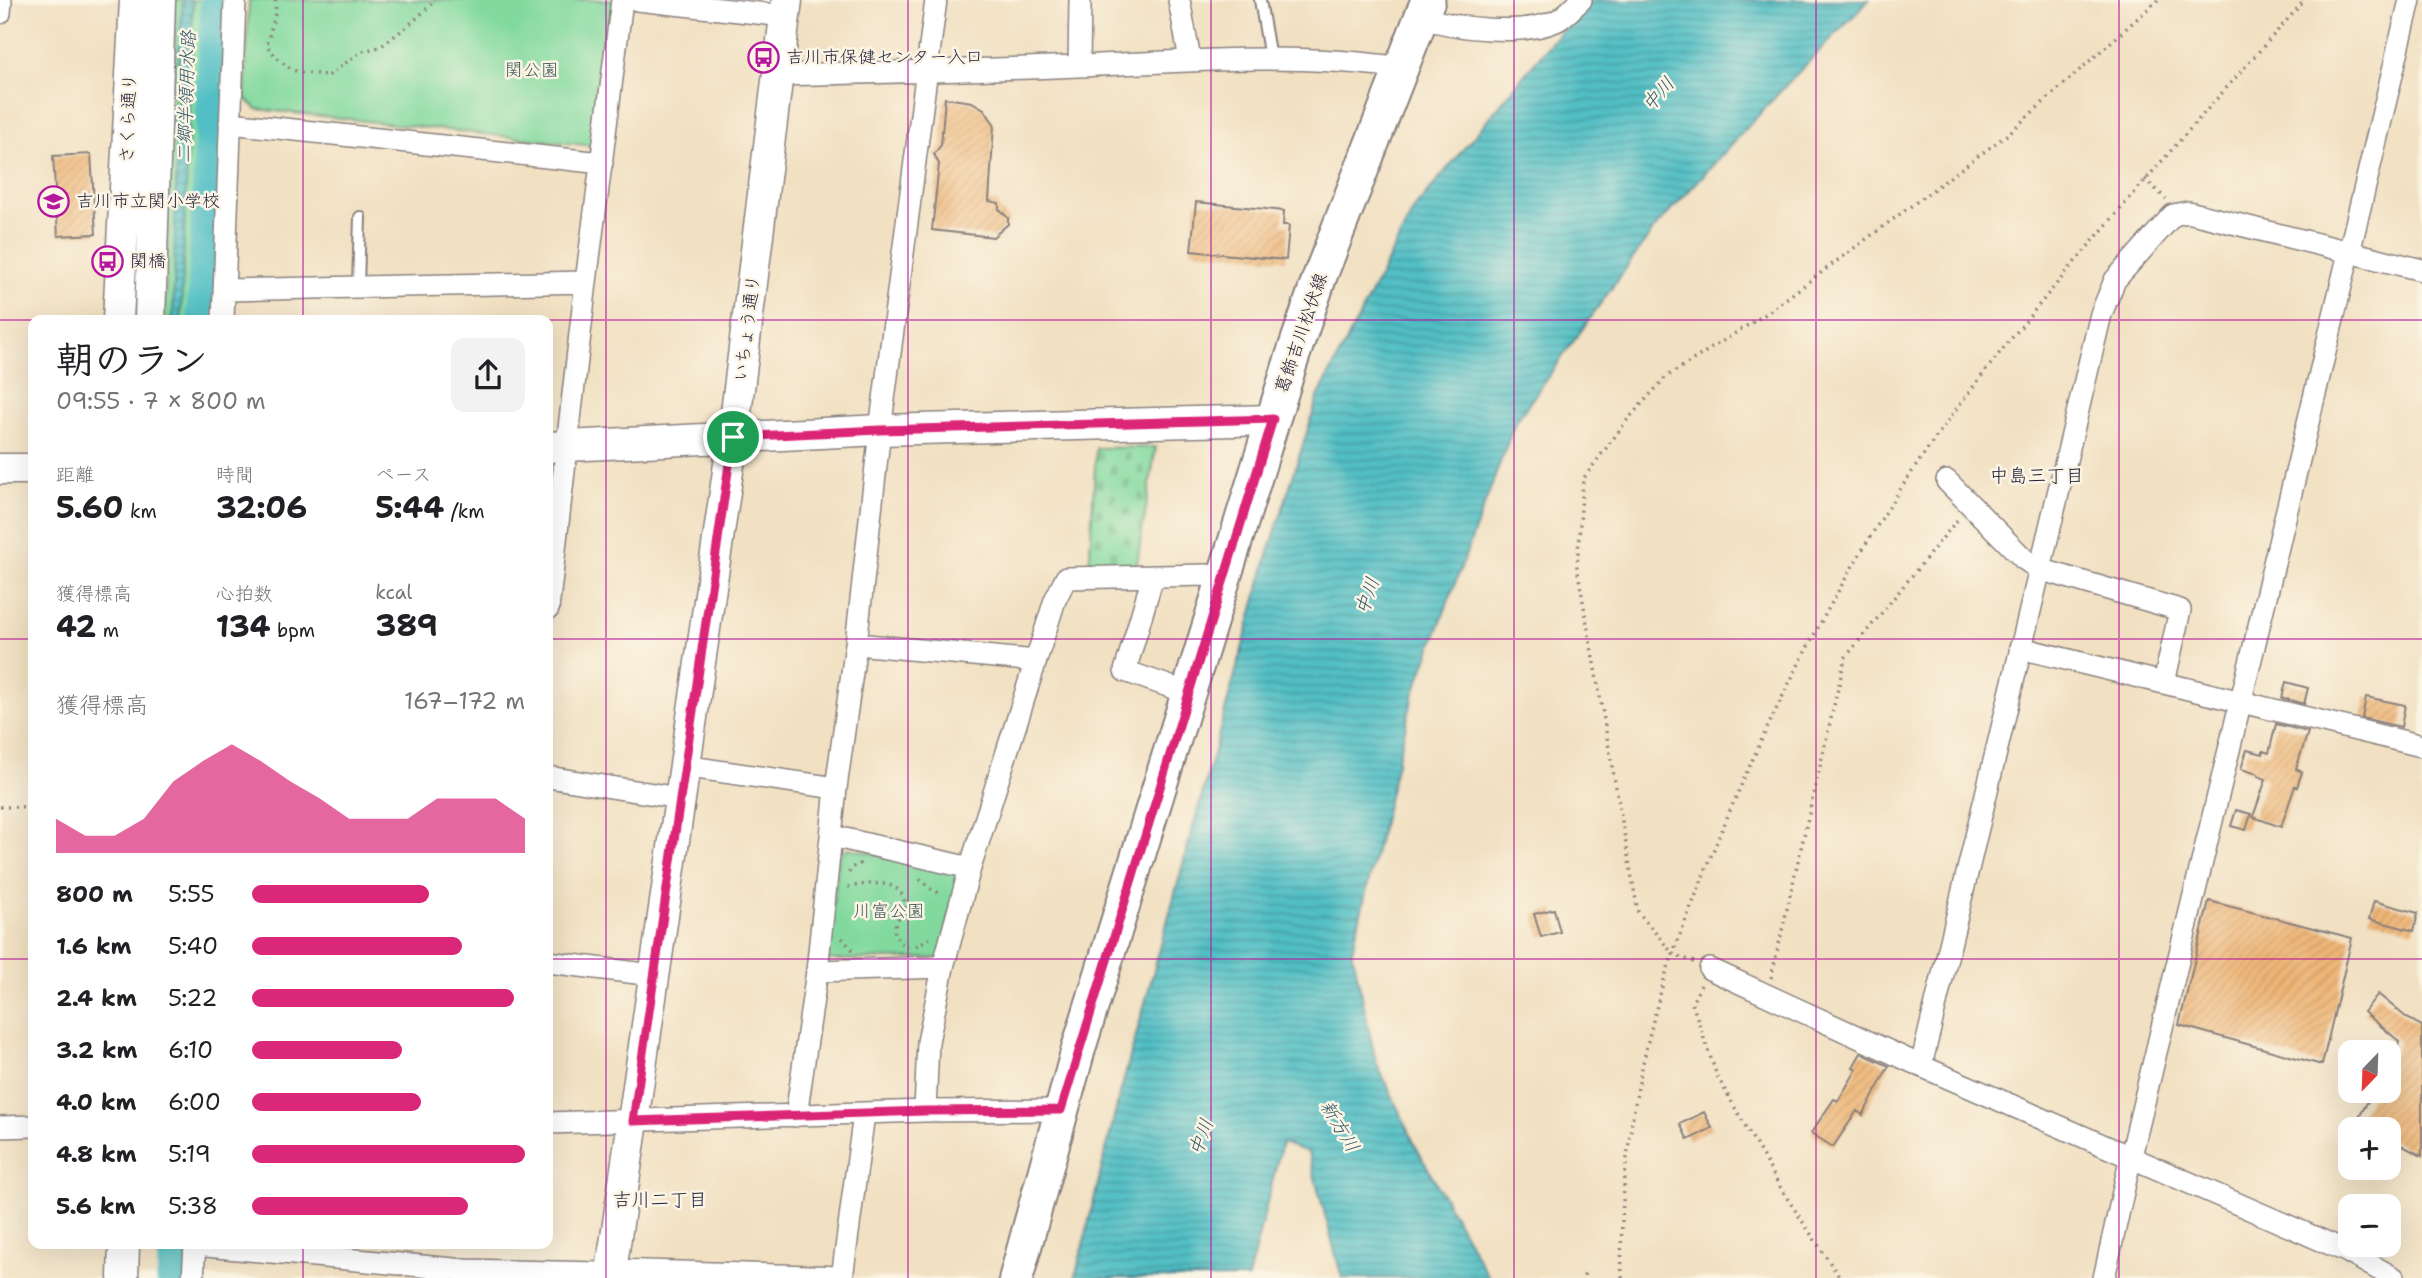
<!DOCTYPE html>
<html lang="ja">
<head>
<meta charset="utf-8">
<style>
	:root { --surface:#fff; --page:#f2f2f2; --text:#202124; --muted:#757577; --accent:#db2777 }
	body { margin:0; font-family:"Shantell Sans","Klee One",sans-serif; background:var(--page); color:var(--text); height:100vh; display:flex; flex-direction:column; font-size:26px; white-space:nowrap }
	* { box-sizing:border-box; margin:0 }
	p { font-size:23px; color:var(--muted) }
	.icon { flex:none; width:38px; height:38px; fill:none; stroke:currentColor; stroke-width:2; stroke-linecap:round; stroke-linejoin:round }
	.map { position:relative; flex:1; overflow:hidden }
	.panel { position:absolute; left:28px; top:315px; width:525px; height:934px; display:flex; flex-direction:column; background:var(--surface); border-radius:14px; box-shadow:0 7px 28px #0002 }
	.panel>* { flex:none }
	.needle { width:46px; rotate:203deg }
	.buttons { position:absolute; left:2338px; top:1040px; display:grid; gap:14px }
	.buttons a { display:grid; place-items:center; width:63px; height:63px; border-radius:14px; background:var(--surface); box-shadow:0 7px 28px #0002; font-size:35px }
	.pin { position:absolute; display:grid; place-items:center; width:60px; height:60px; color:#fff; margin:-30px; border:4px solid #fff; border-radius:50%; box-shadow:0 2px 7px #0007 }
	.round { display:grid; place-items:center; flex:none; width:74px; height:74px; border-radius:14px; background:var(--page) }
	.overview { display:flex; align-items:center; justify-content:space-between; height:119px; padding:0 28px }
	h1 { font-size:38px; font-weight:700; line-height:52px }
	.stats { display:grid; grid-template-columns:repeat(3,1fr); gap:10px; height:119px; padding:7px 28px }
	.stats div { display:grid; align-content:center }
	.stats b { font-size:30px; font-weight:700 }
	.stats small { font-size:19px; font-weight:400 }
	.stats p { font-size:19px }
	.chart { height:196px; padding:14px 28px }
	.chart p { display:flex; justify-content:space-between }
	.chart svg { width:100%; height:126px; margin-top:7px; fill:var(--accent); opacity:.7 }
	ul { padding:0 28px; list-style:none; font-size:23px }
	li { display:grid; grid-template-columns:112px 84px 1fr; align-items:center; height:52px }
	li i { height:18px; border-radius:9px; background:var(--accent) }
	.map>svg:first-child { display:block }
	.green { fill:#81d99e; stroke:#527e6c; stroke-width:2 }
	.cemetery { fill:url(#cemetery-stones); stroke:#527e6c; stroke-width:2 }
	.water { fill:url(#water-rules); stroke:#3a7080; stroke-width:2 }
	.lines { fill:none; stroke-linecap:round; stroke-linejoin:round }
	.river { stroke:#51bfc5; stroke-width:35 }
	.building { fill:url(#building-hatch) }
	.lane-casing { stroke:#8a817e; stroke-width:14 }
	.street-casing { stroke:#8a817e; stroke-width:24 }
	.secondary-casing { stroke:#8a817e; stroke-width:33 }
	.primary-casing { stroke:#8a817e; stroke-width:37 }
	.path { stroke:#8a817e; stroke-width:3.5; stroke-dasharray:2 5; stroke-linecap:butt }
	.lane { stroke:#fff; stroke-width:10 }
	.street { stroke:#fff; stroke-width:21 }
	.secondary { stroke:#fff; stroke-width:30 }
	.primary { stroke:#fff; stroke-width:33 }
	.route-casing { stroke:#fff; stroke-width:14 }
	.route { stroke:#db2777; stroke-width:9 }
	.grid { fill:none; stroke:#b5179e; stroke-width:2; stroke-opacity:0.55 }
	.labels { text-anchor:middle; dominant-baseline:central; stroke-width:5; stroke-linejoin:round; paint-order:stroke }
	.poi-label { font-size:18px; fill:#22223b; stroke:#fcf5e5; text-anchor:start }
	.park-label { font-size:18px; fill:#3e5959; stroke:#fcf5e5 }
	.street-label { font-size:18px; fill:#22223b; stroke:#fcf5e5 }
	.water-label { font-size:19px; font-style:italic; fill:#32596b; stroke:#fcf5e5 }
	.neighbourhood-label { font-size:19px; fill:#22223b; stroke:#fcf5e5 }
</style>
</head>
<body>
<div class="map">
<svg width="2422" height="1278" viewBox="0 0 2422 1278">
	<defs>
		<pattern id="cemetery-stones" width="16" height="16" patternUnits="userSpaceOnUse" patternTransform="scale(1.75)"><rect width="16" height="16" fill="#81d99e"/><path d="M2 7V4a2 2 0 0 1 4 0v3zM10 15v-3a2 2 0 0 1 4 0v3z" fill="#6fba89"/></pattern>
		<pattern id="water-rules" width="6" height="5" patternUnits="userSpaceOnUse" patternTransform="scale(1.75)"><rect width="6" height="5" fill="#51bfc5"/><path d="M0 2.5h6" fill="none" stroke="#439ba1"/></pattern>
		<pattern id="building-hatch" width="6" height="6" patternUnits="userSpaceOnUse" patternTransform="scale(1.75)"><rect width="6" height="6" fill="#eeb576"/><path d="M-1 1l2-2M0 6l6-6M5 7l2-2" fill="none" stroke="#cc9b67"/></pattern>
	</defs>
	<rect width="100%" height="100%" fill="#fcf5e5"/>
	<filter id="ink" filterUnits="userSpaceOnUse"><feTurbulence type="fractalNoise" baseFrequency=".0143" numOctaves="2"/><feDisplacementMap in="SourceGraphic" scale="14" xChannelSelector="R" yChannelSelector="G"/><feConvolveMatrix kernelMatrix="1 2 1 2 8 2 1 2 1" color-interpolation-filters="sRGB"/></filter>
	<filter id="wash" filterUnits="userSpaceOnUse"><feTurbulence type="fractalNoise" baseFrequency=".00686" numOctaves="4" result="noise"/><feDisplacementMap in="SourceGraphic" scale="28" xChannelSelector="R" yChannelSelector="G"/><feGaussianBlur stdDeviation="1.57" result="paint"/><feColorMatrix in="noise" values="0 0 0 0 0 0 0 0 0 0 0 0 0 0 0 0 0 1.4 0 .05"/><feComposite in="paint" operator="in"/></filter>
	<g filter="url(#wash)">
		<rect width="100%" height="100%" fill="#f1e0c1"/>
		<!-- green -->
		<path class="green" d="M175,0H228L214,320H165Z
			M249,0H614L593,146L257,109L245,98Z
			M848,848L958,872L959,879L940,958L827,960L839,855Z"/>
		<!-- cemetery -->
		<path class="cemetery" d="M1156,447L1136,569H1089L1096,448Z"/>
		<!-- water -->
		<path class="water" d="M183,0H193L181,320H173L179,49Z
			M1590,0H1869L1788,83L1654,229L1515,423L1413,696L1352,951L1376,1062L1415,1145L1489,1278H1342L1308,1152L1282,1143L1248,1278H1075L1118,1101L1267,558L1318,397L1414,209L1554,39Z"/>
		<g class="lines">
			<!-- river -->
			<path class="river" d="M204,320L218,0
				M174,1278L176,1244"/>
		</g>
		<g id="blocks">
			<!-- building -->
			<path class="building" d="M945,98L972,102L984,109L994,124L989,201L999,203V209L1008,218V224L993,237L932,230L939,164L934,154L941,145Z
				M91,154L96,234L58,236L53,156Z
				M1196,202L1284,211L1283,225H1289L1286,260L1191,251Z
				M2286,682L2308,688L2304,704L2282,698Z
				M2366,697L2405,705L2401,727L2362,718Z
				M2276,724L2308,732L2296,769L2302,772L2297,787L2295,786L2281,827L2253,817L2266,779L2258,776V774L2241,769L2247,750L2263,754V751L2269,753Z
				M2236,810L2251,814L2246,830L2231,826Z
				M2209,901L2352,938L2322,1065L2179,1025Z
				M2374,901L2418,913L2414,931L2369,919Z
				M1554,909L1560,932L1541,937L1534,914Z
				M2378,994L2407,1018L2422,1026V1156L2389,1139V1129H2370L2357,1121L2374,1090H2389V1063L2400,1042L2364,1012Z
				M1861,1053L1889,1066L1863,1115L1857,1111L1833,1147L1811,1133L1834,1099L1838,1101L1857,1069L1853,1067Z
				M1704,1112L1712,1128L1688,1140L1680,1124Z"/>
		</g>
	</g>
	<g filter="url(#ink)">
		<use href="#blocks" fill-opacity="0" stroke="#8a817e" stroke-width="2"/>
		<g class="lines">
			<defs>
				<path id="lane" d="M1260,0L1270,58
					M358,287L360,217"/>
				<path id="street" d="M637,0L785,16
					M1179,0L1190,60
					M0,13L1,0
					M1422,17C1456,29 1522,36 1556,21C1565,17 1573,7 1581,0
					M1079,66L1080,0
					M778,75C878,73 979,70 1079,66C1188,61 1294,52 1402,68
					M230,123L602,163
					M225,290L586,282
					M223,320L235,0
					M1947,481L2024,559L2039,569L2180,610L2164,683
					M1153,576L1125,671L1188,693
					M548,609L586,282L622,0
					M856,644L1036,661
					M2020,648L2422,746
					M683,766L836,788
					M548,777L679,798
					M832,836L970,868
					M548,962L653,975
					M1710,969L1921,1066L2346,1251L2394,1278
					M817,971L943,967
					M1921,1066L2101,314L2115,280L2173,215L2188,212L2422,270
					M925,1111L928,1042L943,967L970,868L1013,733L1055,600L1066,578L1207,575L1223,580
					M796,1116L817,971L836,788L856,644L880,430L936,0
					M548,1123L925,1111L1061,1110
					M0,1127L33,1126
					M195,1245L465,1270L599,1273L611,1270L842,1277
					M193,1278L195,1244
					M842,1278L864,1114
					M2104,1278L2131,1156L2410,0"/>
				<path id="secondary" d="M118,320L135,0
					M150,320L160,0
					M548,447L880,430L1273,420
					M0,469H33
					M123,1278L124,1244
					M610,1278L733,437L787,0"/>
				<path id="primary" d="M1016,1278L1079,1047L1291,361L1320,276L1428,0"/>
			</defs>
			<!-- lane casing -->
			<use href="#lane" class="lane-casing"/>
			<!-- street casing -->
			<use href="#street" class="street-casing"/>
			<!-- secondary casing -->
			<use href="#secondary" class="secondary-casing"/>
			<!-- primary casing -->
			<use href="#primary" class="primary-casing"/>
			<!-- path -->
			<path class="path" d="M275,0C278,14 269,31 267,46C276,56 286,69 299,72C309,74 318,73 328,76L362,51L380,47L410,24L430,6L433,0
				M2145,179L2166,199
				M0,807H33
				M849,873L851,868L861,863
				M920,879L931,889L941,894
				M848,887C871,883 908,876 905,912C890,923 891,940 908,947
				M842,938L853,950
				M916,946L930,938
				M1694,962L1673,954L1638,912L1577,567L1583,479L1628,419L1666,377L1764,315L2008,134L2158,0
				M1771,978L1845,658L1958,519
				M1701,985L1692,1003L1717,1076L1783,1192L1840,1278
				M1584,1274L1585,1278
				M1622,1278C1618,1181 1635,1084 1661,991C1671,953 1688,916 1702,879C1759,734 1830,592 1918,463C1964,395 2016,332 2069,269C2146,178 2225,89 2305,0"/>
			<!-- lane -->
			<use href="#lane" class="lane"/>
			<!-- street -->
			<use href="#street" class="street"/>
			<!-- secondary -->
			<use href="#secondary" class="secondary"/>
			<!-- primary -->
			<use href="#primary" class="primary"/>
		</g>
	</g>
	<g class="lines" filter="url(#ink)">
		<defs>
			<path id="route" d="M1273,419L1061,1110L925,1111L633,1121L733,437L880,430Z"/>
		</defs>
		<!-- route casing -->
		<use href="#route" class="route-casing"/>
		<!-- route -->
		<use href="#route" class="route"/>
	</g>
	<!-- grid -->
	<path class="grid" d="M303,0V320M606,0V1278M908,0V1278M1211,0V1278M1514,0V1278M1816,0V1278M2119,0V1278M0,320H2422M0,639H33M548,639H2422M0,959H33M548,959H2422M303,1244V1278"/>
	<!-- icons -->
	<defs>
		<symbol id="bus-ring" viewBox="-11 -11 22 22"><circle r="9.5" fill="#fcf5e5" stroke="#b5179e" stroke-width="1.5"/><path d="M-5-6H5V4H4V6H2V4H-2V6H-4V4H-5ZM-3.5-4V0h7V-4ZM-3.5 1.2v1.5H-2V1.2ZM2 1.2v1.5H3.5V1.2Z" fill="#b5179e"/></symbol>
		<symbol id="school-ring" viewBox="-11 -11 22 22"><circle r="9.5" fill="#fcf5e5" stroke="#b5179e" stroke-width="1.5"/><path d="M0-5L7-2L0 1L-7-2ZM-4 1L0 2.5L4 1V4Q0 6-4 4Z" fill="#b5179e"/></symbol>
	</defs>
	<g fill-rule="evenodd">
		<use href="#bus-ring" x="746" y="40" width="35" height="35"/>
		<use href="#school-ring" x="36" y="184" width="35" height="35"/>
		<use href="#bus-ring" x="90" y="244" width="35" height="35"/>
	</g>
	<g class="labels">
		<!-- poi labels -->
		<g class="poi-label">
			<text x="786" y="57">吉川市保健センター入口</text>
			<text x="76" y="201">吉川市立関小学校</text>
			<text x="130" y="261">関橋</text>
		</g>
		<!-- park labels -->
		<g class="park-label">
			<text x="532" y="70">関公園</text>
			<text x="889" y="911">川富公園</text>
		</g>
		<!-- street labels -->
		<g class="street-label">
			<text transform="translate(128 118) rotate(-88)">さくら通り</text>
			<text transform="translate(747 328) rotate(-83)">いちょう通り</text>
			<text transform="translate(1301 333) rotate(-71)">葛飾吉川松伏線</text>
		</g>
		<!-- water labels -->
		<g class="water-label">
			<text transform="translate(1658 94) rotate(-49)">中川</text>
			<text transform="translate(186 97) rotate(-88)">二郷半領用水路</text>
			<text transform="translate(1367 596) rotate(-71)">中川</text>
			<text transform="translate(1340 1126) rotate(59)">新方川</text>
			<text transform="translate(1201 1137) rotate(-70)">中川</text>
		</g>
		<!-- neighbourhood labels -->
		<g class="neighbourhood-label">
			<text x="2037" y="475">中島三丁目</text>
			<text x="660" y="1199">吉川二丁目</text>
		</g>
	</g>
</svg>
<div class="buttons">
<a><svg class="needle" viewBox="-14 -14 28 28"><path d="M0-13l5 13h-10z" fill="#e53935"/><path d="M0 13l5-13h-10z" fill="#757577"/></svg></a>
<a>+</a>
<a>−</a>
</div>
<div class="pin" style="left:733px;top:437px;background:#1e9e55"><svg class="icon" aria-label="arrive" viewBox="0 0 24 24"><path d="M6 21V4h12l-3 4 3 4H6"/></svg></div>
<section class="panel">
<div class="overview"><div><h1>朝のラン</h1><p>09:55 · 7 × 800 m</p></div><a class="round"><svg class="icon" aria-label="share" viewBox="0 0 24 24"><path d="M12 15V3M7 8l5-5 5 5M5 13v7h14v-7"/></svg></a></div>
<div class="stats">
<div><p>距離</p><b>5.60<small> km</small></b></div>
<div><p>時間</p><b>32:06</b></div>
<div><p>ペース</p><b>5:44<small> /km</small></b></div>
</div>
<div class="stats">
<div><p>獲得標高</p><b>42<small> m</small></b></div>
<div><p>心拍数</p><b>134<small> bpm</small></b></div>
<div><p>kcal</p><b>389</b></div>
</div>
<div class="chart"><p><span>獲得標高</span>167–172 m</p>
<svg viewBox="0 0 160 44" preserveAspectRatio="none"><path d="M0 44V32L10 38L20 38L30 32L40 19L50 12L60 6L70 12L80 19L90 25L100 32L110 32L120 32L130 25L140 25L150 25L160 32V44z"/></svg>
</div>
<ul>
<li><b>800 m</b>5:55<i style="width:65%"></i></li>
<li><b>1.6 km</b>5:40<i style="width:77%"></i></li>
<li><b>2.4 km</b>5:22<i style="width:96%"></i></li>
<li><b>3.2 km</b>6:10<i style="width:55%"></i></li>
<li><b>4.0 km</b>6:00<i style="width:62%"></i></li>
<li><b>4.8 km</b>5:19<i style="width:100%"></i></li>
<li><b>5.6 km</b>5:38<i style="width:79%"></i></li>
</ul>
</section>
</div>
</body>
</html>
